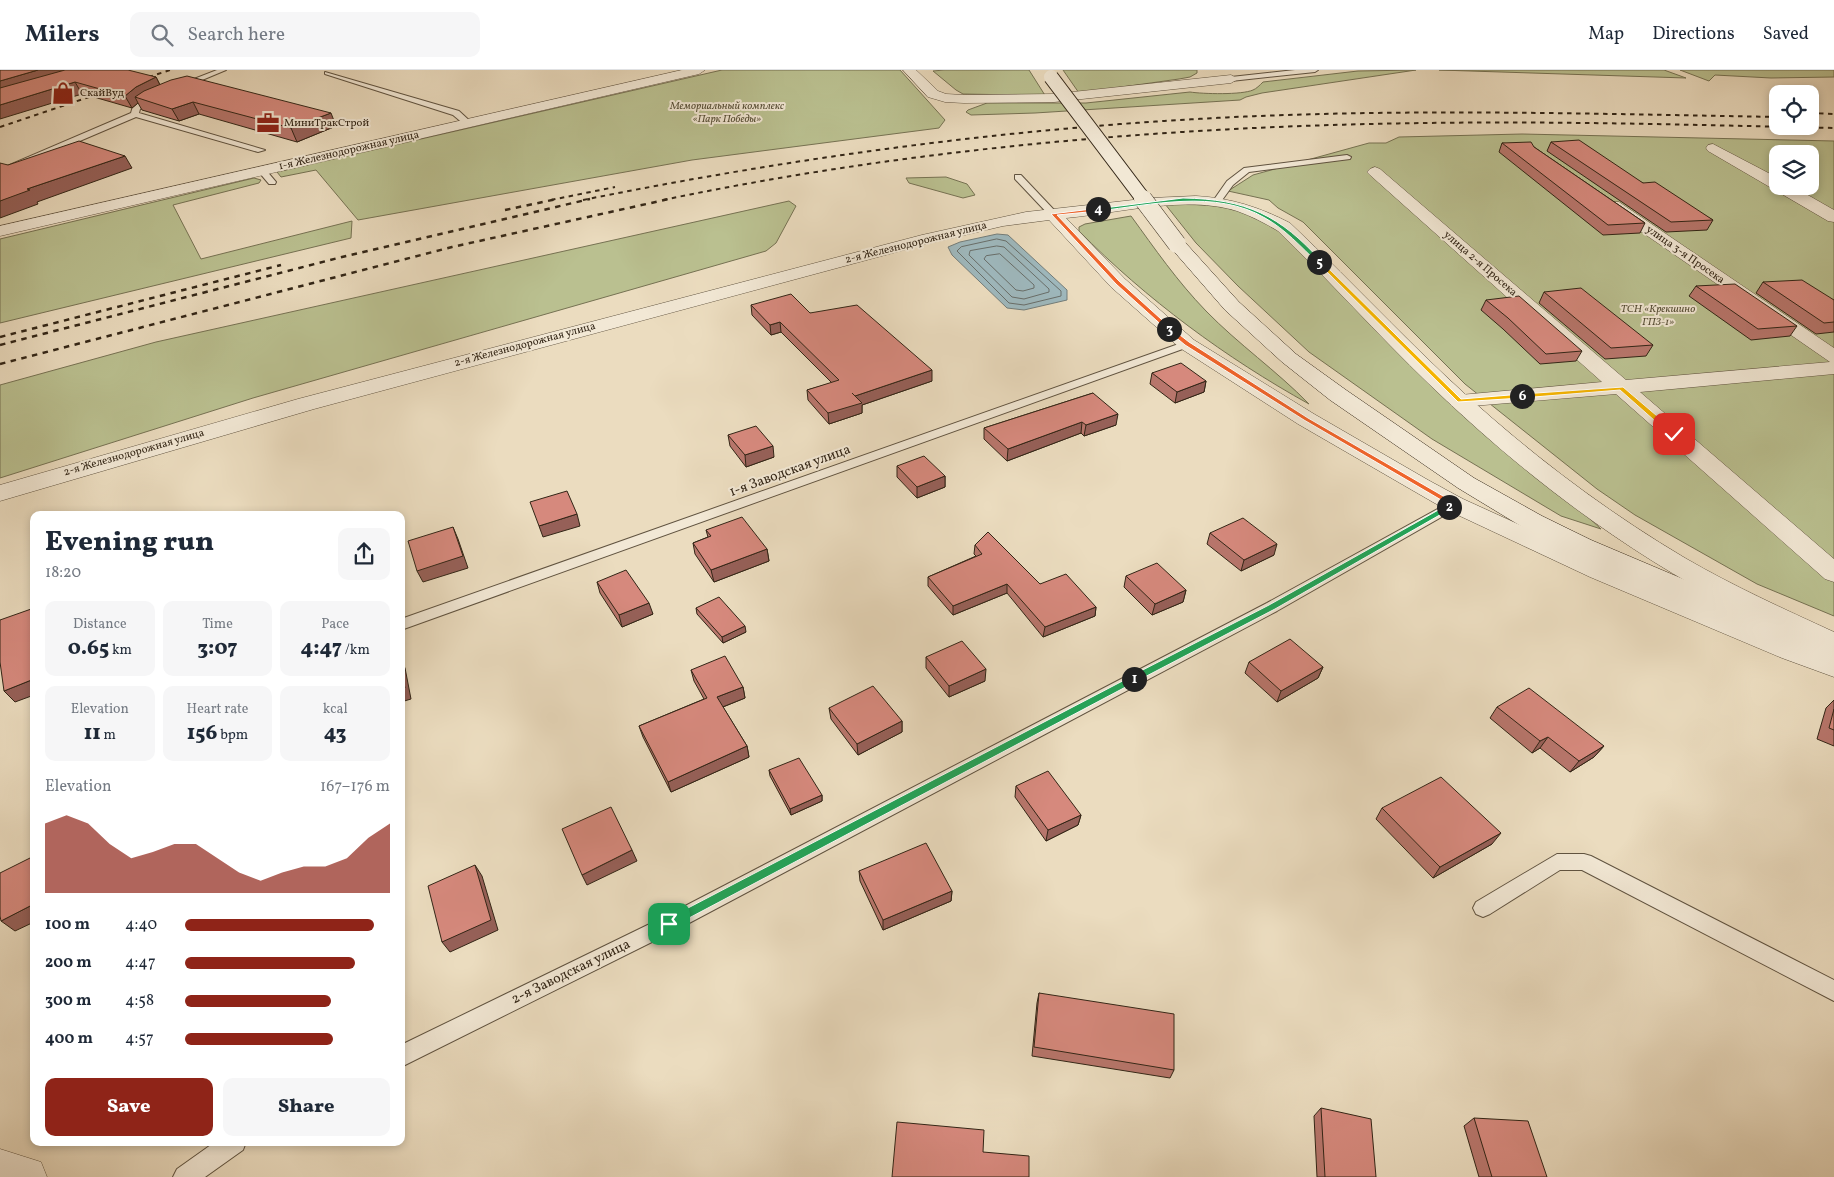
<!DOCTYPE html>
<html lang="en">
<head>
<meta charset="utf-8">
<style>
	:root { --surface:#fff; --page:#f6f6f7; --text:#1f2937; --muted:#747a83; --line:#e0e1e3; --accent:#8f2418 }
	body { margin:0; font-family:Vollkorn,serif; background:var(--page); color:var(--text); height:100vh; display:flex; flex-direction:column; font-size:19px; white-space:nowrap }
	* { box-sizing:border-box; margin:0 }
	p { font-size:16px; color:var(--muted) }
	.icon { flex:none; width:28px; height:28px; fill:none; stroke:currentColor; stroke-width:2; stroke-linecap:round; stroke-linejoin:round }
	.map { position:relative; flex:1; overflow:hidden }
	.sheet { position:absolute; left:30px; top:441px; width:375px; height:635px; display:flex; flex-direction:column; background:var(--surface); border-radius:10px; box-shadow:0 2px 8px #0003 }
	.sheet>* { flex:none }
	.tools { position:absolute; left:1769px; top:15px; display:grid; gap:10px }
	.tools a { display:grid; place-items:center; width:50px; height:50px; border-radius:10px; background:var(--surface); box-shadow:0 2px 8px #0003; font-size:25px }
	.pin { position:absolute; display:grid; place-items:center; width:42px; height:42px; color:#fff; margin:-21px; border-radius:10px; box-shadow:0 2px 8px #0006 }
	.km { position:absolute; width:25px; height:25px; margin:-12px; border-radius:50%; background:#222; color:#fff; font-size:14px; line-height:25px; text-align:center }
	.round { display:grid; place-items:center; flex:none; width:52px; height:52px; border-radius:10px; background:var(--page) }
	.headline { display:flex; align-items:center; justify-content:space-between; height:85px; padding:0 15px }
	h1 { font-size:28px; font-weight:800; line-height:38px }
	.figures { display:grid; grid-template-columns:repeat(3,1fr); gap:8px; height:85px; padding:5px 15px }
	.figures div { display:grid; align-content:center; border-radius:10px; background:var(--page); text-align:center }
	.figures b { font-size:21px; font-weight:800 }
	.figures small { font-size:14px; font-weight:400 }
	.figures p { font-size:14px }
	.chart { height:140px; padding:10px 15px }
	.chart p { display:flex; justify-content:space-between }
	.chart svg { width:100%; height:90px; margin-top:5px; fill:var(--accent); opacity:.7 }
	.action { display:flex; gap:10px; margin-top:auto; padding:10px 15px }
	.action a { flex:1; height:58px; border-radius:10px; background:var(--accent); color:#fff; font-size:20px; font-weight:800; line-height:58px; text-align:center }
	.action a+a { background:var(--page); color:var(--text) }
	ul { padding:0 15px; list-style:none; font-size:16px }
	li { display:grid; grid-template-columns:80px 60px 1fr; align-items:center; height:38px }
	li i { height:12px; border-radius:6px; background:var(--accent) }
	header { display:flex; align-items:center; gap:30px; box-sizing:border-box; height:70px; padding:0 25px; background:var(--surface); border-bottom:1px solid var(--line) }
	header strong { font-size:24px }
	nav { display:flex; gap:28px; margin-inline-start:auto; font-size:18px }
	.search { width:350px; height:45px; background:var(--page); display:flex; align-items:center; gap:12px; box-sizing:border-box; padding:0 18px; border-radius:10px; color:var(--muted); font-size:19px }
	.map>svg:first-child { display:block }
	.green { fill:#bac090; stroke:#767253; fill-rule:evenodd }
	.water { fill:#9eb8bd; stroke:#737d7a }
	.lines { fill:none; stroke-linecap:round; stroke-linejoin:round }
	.shore { stroke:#686e6a; stroke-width:1 }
	.service-casing { stroke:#605340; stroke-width:2 }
	.minor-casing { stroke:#605340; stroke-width:1 }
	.tertiary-casing { stroke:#605340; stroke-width:1 }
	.secondary-casing { stroke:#322516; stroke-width:1 }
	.service { fill:#f2e8d5; fill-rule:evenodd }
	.minor { fill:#f2e8d5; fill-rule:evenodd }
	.tertiary { fill:#f2e8d5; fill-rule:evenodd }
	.secondary { fill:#f2e8d5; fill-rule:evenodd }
	.rail-far1 { stroke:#322516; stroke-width:2; stroke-dasharray:4.5 4.5; stroke-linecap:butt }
	.rail { stroke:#322516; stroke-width:2.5; stroke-dasharray:5.5 5.5; stroke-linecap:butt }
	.secondary-bridge-far1-casing { stroke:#322516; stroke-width:16; stroke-linecap:butt }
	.secondary-bridge-casing { stroke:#322516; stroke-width:19; stroke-linecap:butt }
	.secondary-bridge-far1 { stroke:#f2e8d5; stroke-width:14 }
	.secondary-bridge { stroke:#f2e8d5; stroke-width:18 }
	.wall { fill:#b8766c; stroke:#322516 }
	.shaded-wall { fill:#966058; stroke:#322516 }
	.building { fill:#d6897d; stroke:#322516 }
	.split-1 { fill:#22a559; stroke:#fff }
	.split-2 { fill:#22a559; stroke:#fff }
	.split-3 { fill:#f0652b; stroke:#fff }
	.split-4 { fill:#f0652b; stroke:#fff }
	.split-5 { fill:#22a559; stroke:#fff }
	.split-6 { fill:#f5b400; stroke:#fff }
	.split-7 { fill:#f5b400; stroke:#fff }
	.labels { text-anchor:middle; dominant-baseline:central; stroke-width:4; stroke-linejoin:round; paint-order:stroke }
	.far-poi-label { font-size:11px; fill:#322516; stroke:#f2e8d5; text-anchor:start }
	.far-park-label { font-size:11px; font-style:italic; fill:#544c34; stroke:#f2e8d5 }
	.far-street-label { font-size:11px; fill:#322516; stroke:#f2e8d5 }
	.street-label { font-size:14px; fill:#322516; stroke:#f2e8d5 }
</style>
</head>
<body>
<header>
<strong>Milers</strong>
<div class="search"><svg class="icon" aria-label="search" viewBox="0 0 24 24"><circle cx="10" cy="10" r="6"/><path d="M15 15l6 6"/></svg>Search here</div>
<nav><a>Map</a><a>Directions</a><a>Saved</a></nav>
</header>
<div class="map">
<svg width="1834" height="1107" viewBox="0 0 1834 1107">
	<rect width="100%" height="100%" fill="#ebdcbf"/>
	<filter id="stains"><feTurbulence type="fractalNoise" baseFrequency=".004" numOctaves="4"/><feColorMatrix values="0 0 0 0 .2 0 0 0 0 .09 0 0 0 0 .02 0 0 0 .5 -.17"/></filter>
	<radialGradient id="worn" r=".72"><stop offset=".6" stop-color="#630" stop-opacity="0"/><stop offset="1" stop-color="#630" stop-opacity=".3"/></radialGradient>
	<!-- green -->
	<path class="green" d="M722,0H900L945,50L939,58L692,90L358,150L316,100L281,107L277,102Z
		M944,0H1029L1048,30L1018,25L963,24L956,20L933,1Z
		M1063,0H1197V3L1190,7L1179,9L1079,23Z
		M1416,0L1262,23L1246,27L1240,30L1035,43L971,45L966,42L968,40L987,33H1086L1190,22C1203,24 1242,25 1253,20C1256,19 1260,15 1263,12L1358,1Z
		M1439,0H1664L1686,8Z
		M1680,0H1834V7L1771,8L1715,5L1709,11Z
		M1522,64L1834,71V546L1757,514L1635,445L1597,419L1465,314L1303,152L1278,138L1269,130L1228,121L1253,105L1369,73H1386L1399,67ZM1778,84H1810V116H1778Z
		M946,107L967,114L975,125L963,128L909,113L906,108Z
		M254,108L261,110L259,113L173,135L201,189L352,151L351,168L0,253V169Z
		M789,131L796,136L776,173L766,181L253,328L0,408V315L156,272Z
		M1165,134L1226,135L1274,155L1601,459L1561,446L1432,369L1309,282L1238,216L1196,173Z
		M1131,146C1155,179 1177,211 1206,241C1238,274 1277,301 1309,334C1226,288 1146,229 1079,161V157L1085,154Z"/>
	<!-- water -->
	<path class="water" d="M997,164L1008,165L1067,220V230L1024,240L1007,238L952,185L948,177L960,172Z"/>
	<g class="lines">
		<!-- shore -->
		<path class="shore" d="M997,169L1006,171L1061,221V226L1024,235L1009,233L957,181L961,177Z
			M997,176L1004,177L1049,219V222L1024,229L1012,227L969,185L970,181Z
			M1000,184L1034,215V218L1023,221L1016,220L984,189L986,186Z"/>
		<defs>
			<path id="service" d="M217,0H226L183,18L176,16Z
				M1295,0H1318L1315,2L1231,11L1227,9L1231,7Z
				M325,2L459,41L472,53L465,55L453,45L325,4Z
				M157,24L161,26L160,28L140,39L139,43L265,80L258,82L136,47L0,105V99L131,43L133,36Z
				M1347,85L1351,87L1350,89L1249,102L1233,115L1220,133L1217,134L1213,131L1227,111L1244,98Z
				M259,99H265L276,112L275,114H269L258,101Z
				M1015,105H1021L1056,142V146H1050L1015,109Z
				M1187,271L1191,272L1192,274L1191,276L401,560V549Z
				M1454,430L1461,434L1459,437L1277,541L676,860L401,997V975L662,848L1267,533Z
				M1557,784H1584L1591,786L1834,910V931L1582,800H1560L1490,844L1483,847L1476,844L1473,838L1476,832Z
				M215,1072H246L243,1080L205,1107H173L177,1099Z"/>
			<path id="minor" d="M682,0H705L699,4L0,166V156Z
				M1713,74L1778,108V116H1792L1834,140V152L1828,151L1708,81L1706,78L1708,75Z
				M1375,97L1380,99L1626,310L1830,292L1607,138L1605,135L1607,132H1619L1834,278V304L1640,322L1834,489V512L1825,509L1616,324L1460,337L1452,336L1449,331L1452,326L1460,325L1602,312L1370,105L1367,102L1370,99Z
				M0,1079L41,1092L47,1107H0Z"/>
			<path id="tertiary" d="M903,0H916L938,21L946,24L964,25L1054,24L1231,5L1238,9L1231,13L1054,32L964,33L945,32L928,27Z
				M1196,126C1231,128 1259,137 1290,153C1358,217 1421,287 1492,348C1552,400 1616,447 1685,488C1733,516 1784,539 1834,562V584C1800,574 1767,554 1735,538C1622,480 1520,402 1429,314C1377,264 1329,210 1278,161C1265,153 1251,146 1237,141C1186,125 1119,143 1066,148L1125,209L1194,270L1314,344L1428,410L1463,429L1608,495L1834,585V607L1782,588L1590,507L1445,439L1412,420L1298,354L1180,278L1111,217L1049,150L1003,156L926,174L314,339L0,431V415L298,329L922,165L1026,142L1151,128Z"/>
			<path id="secondary" d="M1177,169L1183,170L1239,232L1296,284L1346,320L1474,408L1542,446L1591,470L1834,573V596L1573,482L1524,458L1458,418L1330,330L1282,292L1225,240L1171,178L1168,174L1171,170Z"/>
		</defs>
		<!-- service casing -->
		<use href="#service" class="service-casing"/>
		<!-- minor casing -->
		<use href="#minor" class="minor-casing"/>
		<!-- tertiary casing -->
		<use href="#tertiary" class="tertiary-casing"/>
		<!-- secondary casing -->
		<use href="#secondary" class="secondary-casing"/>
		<!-- service -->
		<use href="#service" class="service"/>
		<!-- minor -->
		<use href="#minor" class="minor"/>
		<!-- tertiary -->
		<use href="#tertiary" class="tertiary"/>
		<!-- secondary -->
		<use href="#secondary" class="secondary"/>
		<!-- rail-far1 -->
		<path class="rail-far1" d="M140,10L170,0
			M1810,43L1834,44
			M0,57L104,22
			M551,130L615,117
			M583,130C807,85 1032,55 1259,46C1432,39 1605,44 1778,47
			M663,130C913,78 1171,56 1426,53C1562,51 1698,55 1834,58"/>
		<!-- rail -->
		<path class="rail" d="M505,140L557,129
			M0,267L281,195
			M0,275L342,187L590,129
			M0,294L452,177L669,129"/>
		<defs>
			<path id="secondary-bridge-far1" d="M1051,7L1144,130"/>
			<path id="secondary-bridge" d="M1143,129L1177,174"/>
		</defs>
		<!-- secondary-bridge-far1 casing -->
		<use href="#secondary-bridge-far1" class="secondary-bridge-far1-casing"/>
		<!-- secondary-bridge casing -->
		<use href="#secondary-bridge" class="secondary-bridge-casing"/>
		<!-- secondary-bridge-far1 -->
		<use href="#secondary-bridge-far1" class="secondary-bridge-far1"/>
		<!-- secondary-bridge -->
		<use href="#secondary-bridge" class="secondary-bridge"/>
	</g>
	<!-- wall -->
	<path class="wall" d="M0,0L156,7L160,15L336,56L297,72L199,44L179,51L142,40L138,33L132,38Z
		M1551,72L1643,113L1713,150L1707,160L1666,162L1547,81Z
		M1502,73L1534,77L1645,153L1640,163L1603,165L1499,82Z
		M1763,212L1834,230V262L1816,264L1756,223Z
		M1696,216L1797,256L1790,266L1751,270L1689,226Z
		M1544,222L1653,275L1646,286L1605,289L1539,233Z
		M1486,230L1582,281L1576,291L1540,294L1503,259L1481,240Z
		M751,235L810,243L932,311L862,335V343L829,354L808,330L807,320L832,313L781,262L771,265L752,245Z
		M1152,303L1206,311L1204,322L1175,333L1150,314Z
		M1093,323L1116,355L1084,366L1081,363L1007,391L984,369V358Z
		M728,365L774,387L746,397L730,376Z
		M897,396L945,406V417L917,428L897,407Z
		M706,460L767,479L769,491L714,512L695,484L693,473L708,467Z
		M1210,463L1274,485L1241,501L1207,474Z
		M975,475L1040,514L1096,537L1095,546L1043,567L1007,523L953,545L928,516V507L976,486L974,484Z
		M1126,506L1186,520L1183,532L1152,545L1124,517Z
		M597,512L653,544L622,557L600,523Z
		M696,538L746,562L723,573L697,544Z
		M926,587L985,611L949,627L926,598Z
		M1249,592L1323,597L1318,608L1277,632L1245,603Z
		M691,600L743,617L745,628L723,637L747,676L749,687L671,722L643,667L639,656L704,629L694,611Z
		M1834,630V676L1817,669L1826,638Z
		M1497,637L1604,676L1594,687L1570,702L1540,678L1532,683L1490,648Z
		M829,638L902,651V662L858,685L831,649Z
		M769,700L822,725V731L791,745L770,706Z
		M1016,716L1081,745L1078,755L1046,771L1015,727Z
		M1382,738L1492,774L1433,808L1376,749Z
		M859,801L952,821L951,831L883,860L860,811Z
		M1039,923L1174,1000L1170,1008L1032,986L1037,933Z
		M1321,1038L1376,1107H1317L1314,1046Z
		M1474,1048L1547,1107H1479L1464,1056Z"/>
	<!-- shaded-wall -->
	<path class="shaded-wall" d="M38,0H73L0,25V11Z
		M156,7L162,19L135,27L138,33L132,38L125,26L136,17Z
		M75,12L82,24L0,49V35Z
		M193,32L199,44L179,51L172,39Z
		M331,43L336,56L297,72L291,58Z
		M125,86L132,98L37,132L38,134L0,148V131L27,119Z
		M780,252L781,262L771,265L770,255Z
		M932,300V311L862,335V343L829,354L828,343L855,326Z
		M1206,311L1204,322L1175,333L1177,322Z
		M1118,344L1116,355L1084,366L1086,355Z
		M1082,352L1081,363L1007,391L1008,379Z
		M773,376L774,387L746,397L745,385Z
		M945,406V417L917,428V417Z
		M577,444L580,456L543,467L539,456Z
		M453,457L458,469L468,498L423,512L417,501Z
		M1277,474L1274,485L1241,501L1244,490Z
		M767,479L769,491L714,512L711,500Z
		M1007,514V523L953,545V536Z
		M1186,520L1183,532L1152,545L1155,534Z
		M649,533L653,544L622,557L619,545Z
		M1096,537L1095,546L1043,567L1045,557Z
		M745,556L746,562L723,573L722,567Z
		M401,591L405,598L411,629L401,632Z
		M1323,597L1318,608L1277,632L1281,621Z
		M986,599L985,611L949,627V616Z
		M34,609V625L15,632L4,621Z
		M743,617L745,628L720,638L717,627Z
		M902,651V662L858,685L857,674Z
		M1548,667L1540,678L1532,683L1540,671Z
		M747,676L749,687L671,722L668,712Z
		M1604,676L1594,687L1570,702L1579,691Z
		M822,725V731L791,745L790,739Z
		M1081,745L1078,755L1046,771L1048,760Z
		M1501,763L1492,774L1433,808L1440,797Z
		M632,780L637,791L587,815L582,805Z
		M475,795L482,806L498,860L450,882L442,872Z
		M952,821L951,831L883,860V850Z
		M34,834V852L15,861L1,851Z"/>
	<!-- building -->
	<path class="building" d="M0,0H38L0,11Z
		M65,0H128L156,7L136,17L125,26L75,12L0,35V18Z
		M187,6L331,43L291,58L193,32L172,39L135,27L144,21L171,10Z
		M1579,70L1643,113L1655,112L1713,150L1671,152L1551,72Z
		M79,71L125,86L27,119L30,120L0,131V93L8,95Z
		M1531,72L1534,77L1645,153L1608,155L1502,73Z
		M1802,210L1834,230V252L1824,253L1763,212Z
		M1735,214L1797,256L1758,259L1696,216Z
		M1581,218L1653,275L1611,278L1544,222Z
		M791,224L810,243L857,235L932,300L855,326L852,323L862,333L828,343L807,320L839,310L780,252L770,255L751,235Z
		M1519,226L1582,281L1546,284L1508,248L1486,230Z
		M1181,293L1206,311L1177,322L1152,303Z
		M1093,323L1118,344L1086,355L1082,352L1008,379L984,358Z
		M756,356L773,376L745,385L728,365Z
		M924,386L945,406L917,417L897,396Z
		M567,421L577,444L539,456L530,432Z
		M742,447L767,479L711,500L693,473L711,466L706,460Z
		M1243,448L1277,474L1244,490L1210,463Z
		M453,457L463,486L417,501L408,471Z
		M988,462L1040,514L1066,504L1096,537L1045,557L1007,514L953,536L928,507L982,484L975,475Z
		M1157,493L1186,520L1155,534L1126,506Z
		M626,500L649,533L619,545L597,512Z
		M719,527L745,556L722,567L696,538Z
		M34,538V609L4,621L0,592V550Z
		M1290,569L1323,597L1281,621L1249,592Z
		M962,571L986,599L949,616L926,587Z
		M725,586L743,617L717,627L747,676L668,712L639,656L707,628L691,600Z
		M401,600L405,618L401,619Z
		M873,616L902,651L857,674L829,638Z
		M1529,618L1604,676L1579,691L1548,667L1540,671L1497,637Z
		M1834,639V660L1829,658Z
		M799,688L822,725L790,739L769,700Z
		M1048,701L1081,745L1048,760L1016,716Z
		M1441,707L1501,763L1440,797L1382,738Z
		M611,737L632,780L582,805L562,759Z
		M926,773L952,821L883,850L859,801Z
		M34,786V834L1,851L0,846V803Z
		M475,795L491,850L442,872L428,816Z
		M1039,923L1174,944V1000L1034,977Z
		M1321,1038L1371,1049L1376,1107H1325Z
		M1474,1048L1528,1051L1547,1107H1492Z
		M897,1052L984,1060L983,1082L1029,1086V1107H892Z"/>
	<!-- split-1 -->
	<path class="split-1" d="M1134,605L1137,606V611L672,857H665L663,854L665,850Z"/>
	<!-- split-2 -->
	<path class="split-2" d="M1449,434L1452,435V438L1275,539L1137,611H1131V606L1269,535Z"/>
	<!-- split-3 -->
	<path class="split-3" d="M1167,258H1171L1189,272L1308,348L1457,434L1452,438H1447L1446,437L1448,434L1304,350L1185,275L1167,260Z"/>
	<!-- split-4 -->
	<path class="split-4" d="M1100,138L1098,141L1057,145L1119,211L1171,258V260H1167L1116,214L1051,144Z"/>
	<!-- split-5 -->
	<path class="split-5" d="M1183,128C1246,129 1280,145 1322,192L1318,193C1301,177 1285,159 1265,148C1216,119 1151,135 1098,141L1096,139Z"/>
	<!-- split-6 -->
	<path class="split-6" d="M1318,191H1321L1461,329L1522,324L1525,326L1522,328L1458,332L1318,193Z"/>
	<!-- split-7 -->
	<path class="split-7" d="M1623,317L1677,363V366H1672L1620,320L1522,328L1519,326L1522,324Z"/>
	<!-- icons -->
	<defs>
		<symbol id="shop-bare" viewBox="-9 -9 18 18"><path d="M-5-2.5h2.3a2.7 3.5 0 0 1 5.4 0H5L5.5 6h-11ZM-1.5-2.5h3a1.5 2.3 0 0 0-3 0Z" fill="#8f2418" stroke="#f2e8d5" stroke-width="2.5" paint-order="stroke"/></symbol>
		<symbol id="office-bare" viewBox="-9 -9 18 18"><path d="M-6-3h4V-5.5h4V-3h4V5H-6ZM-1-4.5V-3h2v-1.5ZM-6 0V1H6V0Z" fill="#8f2418" stroke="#f2e8d5" stroke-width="2.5" paint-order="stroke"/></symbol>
	</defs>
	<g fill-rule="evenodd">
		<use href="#shop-bare" x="47" y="7" width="32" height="32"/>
		<use href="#office-bare" x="252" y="37" width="32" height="32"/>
	</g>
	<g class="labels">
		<!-- far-poi labels -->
		<g class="far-poi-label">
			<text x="80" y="23">СкайВуд</text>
			<text x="284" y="53">МиниТракСтрой</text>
		</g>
		<!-- far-park labels -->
		<g class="far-park-label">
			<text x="727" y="36">Мемориальный комплекс<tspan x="727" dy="13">«Парк Победы»</tspan></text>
			<text x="1658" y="239">ТСН «Крекшино<tspan x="1658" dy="13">ГПЗ-1»</tspan></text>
		</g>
		<!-- far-street labels -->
		<g class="far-street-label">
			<text transform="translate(349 81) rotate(-13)">1-я Железнодорожная улица</text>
			<text transform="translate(916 173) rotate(-14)">2-я Железнодорожная улица</text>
			<text transform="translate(1685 185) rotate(35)">улица 3-я Просека</text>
			<text transform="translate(1480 194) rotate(41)">улица 2-я Просека</text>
			<text transform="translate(525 275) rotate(-15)">2-я Железнодорожная улица</text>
			<text transform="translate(134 383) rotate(-16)">2-я Железнодорожная улица</text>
		</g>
		<!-- street labels -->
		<g class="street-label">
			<text transform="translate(790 401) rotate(-20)">1-я Заводская улица</text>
			<text transform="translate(571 902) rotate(-26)">2-я Заводская улица</text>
		</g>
	</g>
	<rect width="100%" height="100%" filter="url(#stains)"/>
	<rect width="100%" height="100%" fill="url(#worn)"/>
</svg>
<div class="tools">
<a><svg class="icon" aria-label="locate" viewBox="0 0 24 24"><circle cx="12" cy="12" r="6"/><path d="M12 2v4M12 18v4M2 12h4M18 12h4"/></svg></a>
<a><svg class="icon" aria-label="layers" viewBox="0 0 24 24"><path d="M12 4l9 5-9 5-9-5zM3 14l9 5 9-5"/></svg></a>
</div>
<div class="pin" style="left:669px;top:854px;background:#1e9e55"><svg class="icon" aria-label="arrive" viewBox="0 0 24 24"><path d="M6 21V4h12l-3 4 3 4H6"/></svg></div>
<div class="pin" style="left:1674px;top:364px;background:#d93025"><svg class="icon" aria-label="check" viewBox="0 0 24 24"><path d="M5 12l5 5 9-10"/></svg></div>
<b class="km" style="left:1134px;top:609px">1</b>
<b class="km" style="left:1449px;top:437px">2</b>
<b class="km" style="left:1169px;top:259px">3</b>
<b class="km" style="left:1098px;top:139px">4</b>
<b class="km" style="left:1319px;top:192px">5</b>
<b class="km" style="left:1522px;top:326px">6</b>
<section class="sheet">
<div class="headline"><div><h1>Evening run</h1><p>18:20</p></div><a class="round"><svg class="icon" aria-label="share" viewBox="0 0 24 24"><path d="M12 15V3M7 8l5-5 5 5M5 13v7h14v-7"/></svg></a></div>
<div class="figures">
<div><p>Distance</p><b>0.65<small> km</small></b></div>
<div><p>Time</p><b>3:07</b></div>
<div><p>Pace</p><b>4:47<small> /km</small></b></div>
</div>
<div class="figures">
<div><p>Elevation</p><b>11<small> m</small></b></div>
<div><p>Heart rate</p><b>156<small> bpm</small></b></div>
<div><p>kcal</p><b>43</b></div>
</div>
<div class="chart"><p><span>Elevation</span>167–176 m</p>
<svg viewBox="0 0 160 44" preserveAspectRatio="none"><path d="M0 44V10L10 6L20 10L30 20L40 27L50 24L60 20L70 20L80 27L90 34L100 38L110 34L120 31L130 31L140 27L150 17L160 10V44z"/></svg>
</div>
<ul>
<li><b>100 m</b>4:40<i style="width:92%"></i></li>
<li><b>200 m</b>4:47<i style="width:83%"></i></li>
<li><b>300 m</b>4:58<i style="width:71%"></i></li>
<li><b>400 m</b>4:57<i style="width:72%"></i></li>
</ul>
<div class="action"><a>Save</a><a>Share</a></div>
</section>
</div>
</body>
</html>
